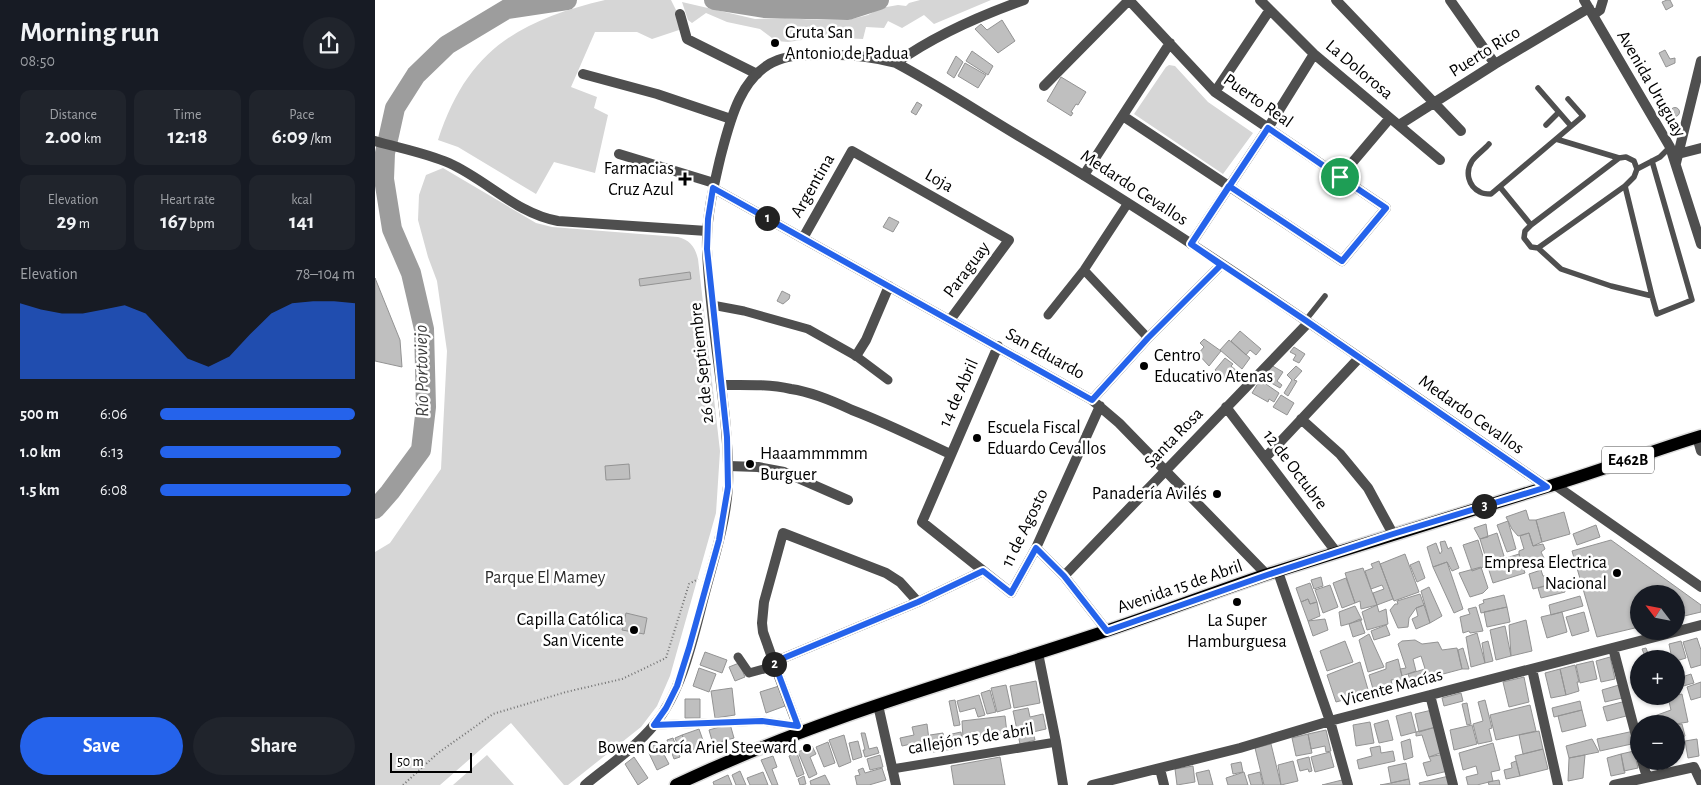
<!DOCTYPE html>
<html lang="en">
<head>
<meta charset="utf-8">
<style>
	:root { --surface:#171b24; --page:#20242c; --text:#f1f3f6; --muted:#9ea1a6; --accent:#2563eb }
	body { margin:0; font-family:"Alegreya Sans",sans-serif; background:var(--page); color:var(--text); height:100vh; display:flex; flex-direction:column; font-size:19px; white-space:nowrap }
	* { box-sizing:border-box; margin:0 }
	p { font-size:16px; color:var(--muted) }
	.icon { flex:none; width:28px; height:28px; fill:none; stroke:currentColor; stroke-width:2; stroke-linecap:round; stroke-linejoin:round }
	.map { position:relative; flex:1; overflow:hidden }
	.details { display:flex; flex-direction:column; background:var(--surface); width:375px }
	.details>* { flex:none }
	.needle { width:32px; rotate:302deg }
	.tools { position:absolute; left:1255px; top:585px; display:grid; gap:10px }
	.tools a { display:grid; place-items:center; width:55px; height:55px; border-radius:50%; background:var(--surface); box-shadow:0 1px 4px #0004; font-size:25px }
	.scale { position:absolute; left:15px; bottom:12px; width:82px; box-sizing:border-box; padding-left:5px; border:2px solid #000; border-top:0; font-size:14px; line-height:18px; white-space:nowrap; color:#000; -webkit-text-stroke:4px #fff; paint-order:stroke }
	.pin { position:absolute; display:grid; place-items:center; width:42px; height:42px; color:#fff; margin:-21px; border:2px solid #fff; border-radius:50%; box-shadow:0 1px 5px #0007 }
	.km { position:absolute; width:25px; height:25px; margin:-12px; border-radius:50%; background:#222; color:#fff; font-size:14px; line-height:25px; text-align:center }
	.round { display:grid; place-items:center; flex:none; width:52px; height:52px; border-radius:26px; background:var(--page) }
	.head { display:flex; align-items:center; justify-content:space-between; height:85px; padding:0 20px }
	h1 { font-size:28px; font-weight:700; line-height:38px }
	.metrics { display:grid; grid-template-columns:repeat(3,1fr); gap:8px; height:85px; padding:5px 20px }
	.metrics div { display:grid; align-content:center; border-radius:10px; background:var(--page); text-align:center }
	.metrics b { font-size:21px; font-weight:700 }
	.metrics small { font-size:14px; font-weight:400 }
	.metrics p { font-size:14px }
	.chart { height:140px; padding:10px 20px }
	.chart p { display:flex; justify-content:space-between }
	.chart svg { width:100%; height:90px; margin-top:5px; fill:var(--accent); opacity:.7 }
	.button { display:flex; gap:10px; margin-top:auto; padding:10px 20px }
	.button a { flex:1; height:58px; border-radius:30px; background:var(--accent); color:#fff; font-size:20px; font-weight:700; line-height:58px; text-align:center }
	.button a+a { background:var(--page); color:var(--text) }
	ul { padding:0 20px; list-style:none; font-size:16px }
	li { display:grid; grid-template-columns:80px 60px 1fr; align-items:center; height:38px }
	li i { height:12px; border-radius:6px; background:var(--accent) }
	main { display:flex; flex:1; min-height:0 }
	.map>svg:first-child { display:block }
	.green { fill:#d6d6d6 }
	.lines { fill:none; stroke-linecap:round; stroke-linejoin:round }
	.river { stroke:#9d9d9d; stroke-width:20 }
	.building { fill:#bfbfbf; stroke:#939393 }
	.primary-casing { stroke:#dbdbdb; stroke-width:15 }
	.path { stroke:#717171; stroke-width:2; stroke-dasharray:1 2.5; stroke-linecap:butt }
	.service { stroke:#4f4f4f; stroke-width:5.5 }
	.pedestrian { stroke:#4f4f4f; stroke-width:9 }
	.minor { stroke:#4f4f4f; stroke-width:10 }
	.tertiary { stroke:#4f4f4f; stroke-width:10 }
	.primary { stroke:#000; stroke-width:12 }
	.route-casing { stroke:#fff; stroke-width:10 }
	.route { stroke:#2563eb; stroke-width:6 }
	.poi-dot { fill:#000; stroke:#fff; stroke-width:2 }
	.labels { text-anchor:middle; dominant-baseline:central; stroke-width:5; stroke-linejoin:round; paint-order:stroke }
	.shield { fill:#fff; stroke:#4c4c4c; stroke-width:1 }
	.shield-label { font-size:16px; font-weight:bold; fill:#000 }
	.poi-label { font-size:18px; fill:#000; stroke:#fff; text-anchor:end }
	.street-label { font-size:18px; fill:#000; stroke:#fff }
	.park-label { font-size:18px; fill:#2d2d2d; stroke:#fff }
	.water-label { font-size:19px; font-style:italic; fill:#3e3e3e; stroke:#fff }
</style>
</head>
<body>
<main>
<section class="details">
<div class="head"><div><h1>Morning run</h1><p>08:50</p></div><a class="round"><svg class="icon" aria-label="share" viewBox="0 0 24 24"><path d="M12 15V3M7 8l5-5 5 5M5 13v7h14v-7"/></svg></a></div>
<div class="metrics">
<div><p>Distance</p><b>2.00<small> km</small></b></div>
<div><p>Time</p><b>12:18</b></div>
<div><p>Pace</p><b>6:09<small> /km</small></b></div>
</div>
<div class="metrics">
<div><p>Elevation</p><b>29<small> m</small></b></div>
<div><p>Heart rate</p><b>167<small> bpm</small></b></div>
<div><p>kcal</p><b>141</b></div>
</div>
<div class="chart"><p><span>Elevation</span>78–104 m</p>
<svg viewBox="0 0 160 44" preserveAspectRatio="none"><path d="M0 44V7L10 10L20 12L30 12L40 10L50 8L60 12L70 23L80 34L90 38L100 33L110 22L120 12L130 7L140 6L150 6L160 7V44z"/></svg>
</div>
<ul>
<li><b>500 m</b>6:06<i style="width:100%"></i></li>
<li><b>1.0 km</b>6:13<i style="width:93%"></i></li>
<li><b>1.5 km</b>6:08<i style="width:98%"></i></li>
</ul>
<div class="button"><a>Save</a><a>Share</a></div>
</section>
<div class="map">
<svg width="1326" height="785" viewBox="0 0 1326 785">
	<rect width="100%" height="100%" fill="#fff"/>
	<!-- green -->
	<path class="green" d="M230,0H296L310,28L277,39L262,32H220L196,87L222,97L219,108L233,115L220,173L179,162L161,194L83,147L63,140C92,51 142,21 230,0Z
		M403,0H483C457,8 428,6 403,0Z
		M545,0H616L559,24L549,15L527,28L513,21L509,28L491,27L488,39L448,37L413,42L401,41L385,29L352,22L331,13L317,23L313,20L307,2L380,19L410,18L443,20H473L493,15L506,8L523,5L531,6L534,3Z
		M794,65L800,66L833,102L878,133L848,174L759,114L791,67Z
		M68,168L161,223L177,227L303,237C315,240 320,247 323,259L345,451L341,513L295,676L282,706L266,727L193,785H189L136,723L65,785H0V552L15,543L66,469L72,351L62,281L53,257L43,220L44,195L51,175Z
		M112,755L139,785H78Z"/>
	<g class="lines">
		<!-- river -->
		<path class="river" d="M339,0L389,8L473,10L504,0
			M0,509L15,492L46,450L51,407L49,329L36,273L17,229L9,179L10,153L20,108L41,75L72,45L132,9L192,0"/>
	</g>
	<!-- building -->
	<path class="building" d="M1292,0H1295L1298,6L1291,10L1287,2Z
		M627,20L640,41L623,53L600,29L606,24L612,30Z
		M1290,50L1295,59L1300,58V63L1291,67L1284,53Z
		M597,51L618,66L613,75L591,61Z
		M581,56L588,62L579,78L572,73Z
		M590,63L611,75L603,88L583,76Z
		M686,77L711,92L703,105L701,104L696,112L698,113L696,116L672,101Z
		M542,102L547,105L541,115L536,112Z
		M1295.5 112a4.5 4.5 0 1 1 9 0a4.5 4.5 0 1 1-9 0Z
		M514,217L524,222L518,232L508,227Z
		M315,272L316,279L265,286L264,279Z
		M0,278L25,340L27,367L0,361Z
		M407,291L415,295L414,299L408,304L402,301Z
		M865,331L886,349L881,355L875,350L871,355L856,341Z
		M829,339L846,351L834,366L823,354L829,347L825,343Z
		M854,340L875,358L867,369L845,350Z
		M919,347L930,354L924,363L918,360L921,355L915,352Z
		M850,358L858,364L856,366L863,372L853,382L840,370Z
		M896,365L908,372L902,381L907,385L905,388L886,377Z
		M921,366L927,371L919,380L922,381L913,396L909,393L917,380L912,375Z
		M885,380L904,393L899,402L894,399L893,402L877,393Z
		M906,395L919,403L912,415L898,407Z
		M254,464L255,479L231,480L230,466Z
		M1151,510L1154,520H1161L1167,542L1158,546L1154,533L1143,536L1137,529L1131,517Z
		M1189,512L1195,534L1167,542L1161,520Z
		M1133,521L1141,549L1132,552L1122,525Z
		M1111,524L1113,537L1105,539L1099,528Z
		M1221,525L1225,537L1202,545L1198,534Z
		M1122,533L1129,556L1112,562L1105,539Z
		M1154,533L1158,546L1168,544L1170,549L1166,552L1169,558L1148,567L1144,554V551L1149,549L1145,536Z
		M1103,540L1111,566L1097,571L1088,545Z
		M1236,540L1326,605V612L1301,618V594H1264V627L1222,637L1197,551Z
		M1070,541L1073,549L1076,547L1084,568L1077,571L1072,562L1058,567L1052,547L1061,543L1065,554L1067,551L1065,542Z
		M1030,554L1044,592L1019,601L1005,564Z
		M1144,554L1150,573L1118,583L1112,564Z
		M1004,561L1018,599L1002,605L998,593L1009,589L1007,585L996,589L990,571L998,568L996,564Z
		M1044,561L1050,578L1042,582L1035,565Z
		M1072,562L1088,609L1079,613L1058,567Z
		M1106,567L1113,588L1108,593L1095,597L1084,573Z
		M988,568L1002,605L986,609L985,601L980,603L970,573Z
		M1166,570L1168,576H1171L1173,585L1158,589L1154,574Z
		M946,577L948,586L939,589L936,580Z
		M971,578L980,603L967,608L958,583Z
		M1187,581L1190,592L1166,598L1163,588Z
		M935,583L942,602L935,604L933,599L926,602L921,588Z
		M955,585L963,607L948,613L940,590Z
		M1054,587L1067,616L1055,623L1046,591Z
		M1045,594L1049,605L1041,608L1034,618L1033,627L1023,628L1015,610L1020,604H1023L1022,601Z
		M1129,595L1132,607L1106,613L1104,605L1109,603L1108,600Z
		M1205,596L1208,606L1176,615L1174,605Z
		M933,599L935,604L942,602L945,616L933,621L926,602Z
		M1002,605L1004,612L1011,609L1013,624L992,630L987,612Z
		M1049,605L1055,623L1041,629L1037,619L1043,616L1041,608Z
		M980,606L987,620L966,626L964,612Z
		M1101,607L1108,631L1095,633L1094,631L1088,633L1085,617L1095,614L1093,609Z
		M1132,607L1135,622L1112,627L1109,612Z
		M1187,612L1192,632L1172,638L1166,617Z
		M1209,612L1214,631L1197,636L1191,617Z
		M251,613L272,618L269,634L247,630Z
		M950,619L953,630L938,636L933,621Z
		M985,619L990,633L978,637L974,624Z
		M1151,620L1157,651L1136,656L1134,625Z
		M1011,625L1015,635L999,640L996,631Z
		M1130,626L1136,656L1121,660L1115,630Z
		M1102,633L1110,663L1096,667L1091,637Z
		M994,634L1009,667L993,672L984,640Z
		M1322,638L1326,650V665L1316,668L1308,642Z
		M1040,640L1047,644L1063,642L1067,650L1082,648L1087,669L1053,678L1046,656L1038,659L1041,671L1027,676L1025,669L1031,668L1023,644L1027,641Z
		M970,641L978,662L952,671L945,651Z
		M1113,641L1118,661L1110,663L1107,643Z
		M1306,641L1311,658L1301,661V659H1297L1294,644Z
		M1088,648L1094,669H1087L1083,650Z
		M1271,648L1275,659H1271L1267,649Z
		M330,652L352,660L347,673L325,665Z
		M1235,657L1240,679L1226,682L1221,661Z
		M1023,659L1029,684L1025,685L1023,679L1016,680L1017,684L998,689L994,675L1011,669V663Z
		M1218,661L1222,679L1205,683L1201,665Z
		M985,662L994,693L961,702L952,675Z
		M364,663L370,677L360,681L354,667Z
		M1200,665L1204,682H1202L1204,691L1191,695L1185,669Z
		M324,668L341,674L334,692L318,686Z
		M1050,669L1053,678L1036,682L1033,674Z
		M1185,669L1191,695L1176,698L1170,673Z
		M1316,674L1319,683L1301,688V679Z
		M1149,677L1154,702L1134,707L1128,682Z
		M661,681L665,703L639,708L635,686Z
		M1326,682V697L1316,700L1312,687Z
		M631,685L636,708L622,712L616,688Z
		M1244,685L1247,698L1230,702L1227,690Z
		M404,686L410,706L391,713L385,692Z
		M357,688L360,715L340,718L336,691Z
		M615,690L621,712L612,714L606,693Z
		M1086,693L1088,701L1069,706L1067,698Z
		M1307,694L1313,722L1301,724H1275L1274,718L1296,710L1293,697Z
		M604,695L610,715L603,717L600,708L585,712L582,701Z
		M310,699H325V718H310Z
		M580,700L585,725L579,726L574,701Z
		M1110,700L1117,728L1114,729L1117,741L1103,744L1098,724L1108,721L1103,702Z
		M1205,701L1207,710L1179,717L1177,708Z
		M1251,701L1255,715L1232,721L1228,707Z
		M1092,703L1096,724L1092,725L1087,704Z
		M1155,705L1161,731L1121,740L1115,715Z
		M653,708L655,717L668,714L671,729L658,732L660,740L645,744L638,711Z
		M1057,710L1061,727L1044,732L1040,714Z
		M1207,710L1211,726L1187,732L1183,716Z
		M1036,712L1041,732L1026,736L1021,716Z
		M630,716L632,733L588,738L587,721Z
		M1013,720L1018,740L1004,743L999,724Z
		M995,722L999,743L981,746L978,725Z
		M355,724L359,738L338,744L334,730Z
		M552,724L554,740L527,746L525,738L539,735L537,727Z
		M1307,724L1310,736L1301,739V725Z
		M1097,725L1102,744L1079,750L1075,730Z
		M1061,727L1068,752L1054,757L1047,735L1041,736V732Z
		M324,729L330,746L314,752L307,735Z
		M951,730L956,751L951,752L950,746L936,749L933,734Z
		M1164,731L1168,749L1148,754L1144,735Z
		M1259,731L1261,743L1225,751L1222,739Z
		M586,732L588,747L579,748L577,734Z
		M486,733H490L494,749L502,747L504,753L490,757L488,750H490Z
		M568,733L570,750L558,752L555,735Z
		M933,734L937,753L921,756L917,738Z
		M307,735L314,752L306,754L300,738Z
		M469,735L476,762L464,767L454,740Z
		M298,738L305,757L299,759L292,740Z
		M576,738L578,749L571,750L569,739Z
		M1035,739L1038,757L1029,760L1026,742Z
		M1217,739L1224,752L1194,758L1191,746Z
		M1322,739L1324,756L1313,758L1310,741Z
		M483,741L487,757L478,760L474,743Z
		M551,741H555L557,751L552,752Z
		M453,742L460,763L449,767L441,747Z
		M283,743L294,764L282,770L272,749Z
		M1118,743L1125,770L1116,772L1118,781L1102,785H1093L1091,777L1103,774L1101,766L1088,770L1084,753Z
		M896,744L906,785H889L880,748Z
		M437,746L441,754L435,757L442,774L434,778L423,752Z
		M1005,746L1006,753L1018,751L1020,761L984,769L982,760L997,756L995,748Z
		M1168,749L1173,769L1145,776L1140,756Z
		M1259,751L1263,768L1249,771L1246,754Z
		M955,752L959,767L940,772L936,757Z
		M422,753L429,774L422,777L414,756Z
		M1069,754L1073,771L1052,776L1048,763L1056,761L1054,757Z
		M1246,754L1250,773L1236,776L1232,758Z
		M505,755L508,767L495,770L492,759Z
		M1210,755L1208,778L1193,781L1194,758Z
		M398,756L402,767L397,769L403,785H397L386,760Z
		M259,757L273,778L263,785L250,764Z
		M625,757L630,785H579L576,766Z
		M934,757L937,771L934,772L933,769L925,771L922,760Z
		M918,761L923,781L906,785L903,765Z
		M1141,761L1145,776L1131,779L1129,770L1137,768L1136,763Z
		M866,762L868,772L858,774L856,764Z
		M1031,763L1034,779L1016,783L1013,767Z
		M818,766L820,782L802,785L800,769Z
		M488,768L490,773L507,768L511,780L494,785H482L480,776L485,775L483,770Z
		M834,770L838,785H824L821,773Z
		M365,771L371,785H361L357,775Z
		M388,772L393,785H375L372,778Z
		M869,772L873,785H853L851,778Z
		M885,772L888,785H876L873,775Z
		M353,775L357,785H339L338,782Z
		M450,775L455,785H436L435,781Z
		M429,776L431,784L425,785L423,779Z
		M1074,776L1076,785H1045L1044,783Z
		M1034,779L1035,785H1005L1016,783Z
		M967,780L969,785H947Z
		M1124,780L1125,785H1114L1113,782Z"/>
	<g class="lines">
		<defs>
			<path id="primary" d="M301,785C439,719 587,679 731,631C784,613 837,593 890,575C987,544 1084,515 1181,484C1230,469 1277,451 1326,436"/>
		</defs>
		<!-- primary casing -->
		<use href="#primary" class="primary-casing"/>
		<!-- path -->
		<path class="path" d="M28,785L63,753L118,714L191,692L247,679L291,658L314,584L323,579"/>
		<!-- service -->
		<path class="service" d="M1163,88L1196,126
			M1171,125L1183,113
			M1181,139L1208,116L1193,99
			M1114,144C1109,150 1101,155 1097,161C1090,172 1093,186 1105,192C1108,194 1113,194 1116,194L1181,139L1244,158
			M1262,169L1259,161L1251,157L1244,158L1156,225L1150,231L1149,238L1156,247L1163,248L1186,269L1236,286L1277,296L1282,314L1317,300L1277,161
			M1125,187L1156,225
			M1163,248L1250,186
			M1277,296L1250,186L1259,177L1262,169L1285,157L1295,147
			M930,321L950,296"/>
		<!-- pedestrian -->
		<path class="pedestrian" d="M709,270L773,338
			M337,305L369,311L433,329L481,356L513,380
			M673,315L709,270L753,203
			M363,657L374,673L400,666
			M279,725L387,721L423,726
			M517,769L681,742"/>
		<!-- minor -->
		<path class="minor" d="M885,0L939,54L1065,160
			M961,0L1086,131
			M1075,0L1120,64
			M1209,0L1295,147L1326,244
			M305,14L312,39L382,74
			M1218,15L1225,10L1228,0
			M208,74L282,94L356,119
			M669,86L754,0
			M840,92L894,11
			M748,116L967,261L1011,208L840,92L754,0
			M1024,125L1120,64L1214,8
			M1299,151L1303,154L1326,148
			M244,154L339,183
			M1301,163L1326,61
			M709,175L795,43
			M965,177L1015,118
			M338,188L717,400L744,423L892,575
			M428,238L477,151L634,240L575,320
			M816,244L893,128L939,54
			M623,346L547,522L636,593L661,548L725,406
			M481,356L491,340L514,286
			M347,385C370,385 393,384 416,389C437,392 458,401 477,410C511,423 543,439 575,454
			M717,400L773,338L846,265
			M851,407L962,553
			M926,419L965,454L993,488L1018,534
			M1322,437L1326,451
			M890,458L984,358
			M353,466L383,467L409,472L473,500
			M661,548L689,576L732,631
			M903,572L955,721L973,785
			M689,576L933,323
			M1238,648L1264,747
			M663,653L681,742L688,785
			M399,662L543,602L608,571
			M1157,669L1183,785
			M1055,695L1078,785
			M503,705L521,785
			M425,732L400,666L388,632L387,623L389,602L408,533L511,573L525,582L543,602
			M1267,761L1272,777
			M785,769L789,785
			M717,785L865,748L955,721L1326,625
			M1239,785L1319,767L1326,782"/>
		<!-- tertiary -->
		<path class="tertiary" d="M521,63C566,87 608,115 652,141C831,247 1000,369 1172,487
			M0,141C24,148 51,153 74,163C112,180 142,214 183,221L332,231
			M1180,485L1326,587
			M210,785C233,766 260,748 279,725C309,689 319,633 331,589C340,555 351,521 353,486C354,463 352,440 350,418C344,362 334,305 332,249C331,218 338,189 345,159C354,124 365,74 403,60C416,55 430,55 444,55C471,54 495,56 521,63C560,35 604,16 649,0"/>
		<!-- primary -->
		<use href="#primary" class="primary"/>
	</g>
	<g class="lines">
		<defs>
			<path id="route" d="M965,177L893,128L816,244L846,265L773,338L717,400L338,188L333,219L332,249L352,437L353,487L344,540L314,648L302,686L291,708L279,725L387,721L423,726L399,662L543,602L608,571L636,593L661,548L689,576L732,631L892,575L1018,534L1172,487L930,320L816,244L854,186L967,261L1011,208L965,177"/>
		</defs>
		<!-- route casing -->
		<use href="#route" class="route-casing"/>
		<!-- route -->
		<use href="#route" class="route"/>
	</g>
	<!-- markers -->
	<g class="poi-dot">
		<circle cx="400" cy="43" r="5"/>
		<path d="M307.5 171.5h5v5h5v5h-5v5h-5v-5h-5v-5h5z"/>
		<circle cx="769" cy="366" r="5"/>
		<circle cx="602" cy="438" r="5"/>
		<circle cx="375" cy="464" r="5"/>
		<circle cx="842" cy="494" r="5"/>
		<circle cx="1242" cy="573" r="5"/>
		<circle cx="862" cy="602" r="5"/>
		<circle cx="259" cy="630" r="5"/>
		<circle cx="432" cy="748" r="5"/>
	</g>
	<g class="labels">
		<!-- shield labels -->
		<rect class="shield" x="1227" y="446.5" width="52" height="27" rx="4"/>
		<g class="shield-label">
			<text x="1253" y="460">E462B</text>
		</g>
		<!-- poi labels -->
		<g class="poi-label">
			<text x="410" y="33" text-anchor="start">Gruta San<tspan x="410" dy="21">Antonio de Padua</tspan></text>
			<text x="299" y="169">Farmacias<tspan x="299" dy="21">Cruz Azul</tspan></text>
			<text x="779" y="356" text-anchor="start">Centro<tspan x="779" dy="21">Educativo Atenas</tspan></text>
			<text x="612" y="428" text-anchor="start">Escuela Fiscal<tspan x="612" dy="21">Eduardo Cevallos</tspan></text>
			<text x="385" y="454" text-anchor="start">Haaammmmm<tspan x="385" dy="21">Burguer</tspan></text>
			<text x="832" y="494">Panadería Avilés</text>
			<text x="1232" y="563">Empresa Electrica<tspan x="1232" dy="21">Nacional</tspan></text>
			<text x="249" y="620">Capilla Católica<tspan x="249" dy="21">San Vicente</tspan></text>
			<text x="862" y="621" text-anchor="middle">La Super<tspan x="862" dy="21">Hamburguesa</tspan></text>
			<text x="422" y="748">Bowen García Ariel Steeward</text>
		</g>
		<!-- street labels -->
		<g class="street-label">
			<text transform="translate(1110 52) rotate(-32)">Puerto Rico</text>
			<text transform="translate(984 70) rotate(40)">La Dolorosa</text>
			<text transform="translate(1276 84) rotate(60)">Avenida Uruguay</text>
			<text transform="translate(883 101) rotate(35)">Puerto Real</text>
			<text transform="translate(564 181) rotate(30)">Loja</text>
			<text transform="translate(438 186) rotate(-60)">Argentina</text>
			<text transform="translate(759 188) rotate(33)">Medardo Cevallos</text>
			<text transform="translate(592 270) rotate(-53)">Paraguay</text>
			<text transform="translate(670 354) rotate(29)">San Eduardo</text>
			<text transform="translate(327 363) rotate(-96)">26 de Septiembre</text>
			<text transform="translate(584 393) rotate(-66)">14 de Abril</text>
			<text transform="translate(1096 415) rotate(35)">Medardo Cevallos</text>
			<text transform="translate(799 438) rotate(-46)">Santa Rosa</text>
			<text transform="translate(920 470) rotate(53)">12 de Octubre</text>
			<text transform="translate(650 528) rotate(-64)">11 de Agosto</text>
			<text transform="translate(805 587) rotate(-19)">Avenida 15 de Abril</text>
			<text transform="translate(1017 688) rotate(-15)">Vicente Macías</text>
			<text transform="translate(596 739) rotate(-9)">callejón 15 de abril</text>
		</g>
		<!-- park labels -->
		<g class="park-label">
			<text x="170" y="578">Parque El Mamey</text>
		</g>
		<!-- water labels -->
		<g class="water-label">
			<text transform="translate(47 371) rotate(-91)">Río Portoviejo</text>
		</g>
	</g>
</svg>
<div class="tools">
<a><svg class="needle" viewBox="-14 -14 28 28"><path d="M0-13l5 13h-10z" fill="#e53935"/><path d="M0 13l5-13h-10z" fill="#9ea1a6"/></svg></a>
<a>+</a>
<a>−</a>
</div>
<div class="scale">50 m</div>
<div class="pin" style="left:965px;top:177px;background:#1e9e55"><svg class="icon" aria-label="arrive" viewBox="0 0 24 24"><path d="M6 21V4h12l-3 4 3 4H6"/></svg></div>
<b class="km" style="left:392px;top:218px">1</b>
<b class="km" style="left:399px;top:664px">2</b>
<b class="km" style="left:1109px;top:506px">3</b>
</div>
</main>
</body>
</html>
